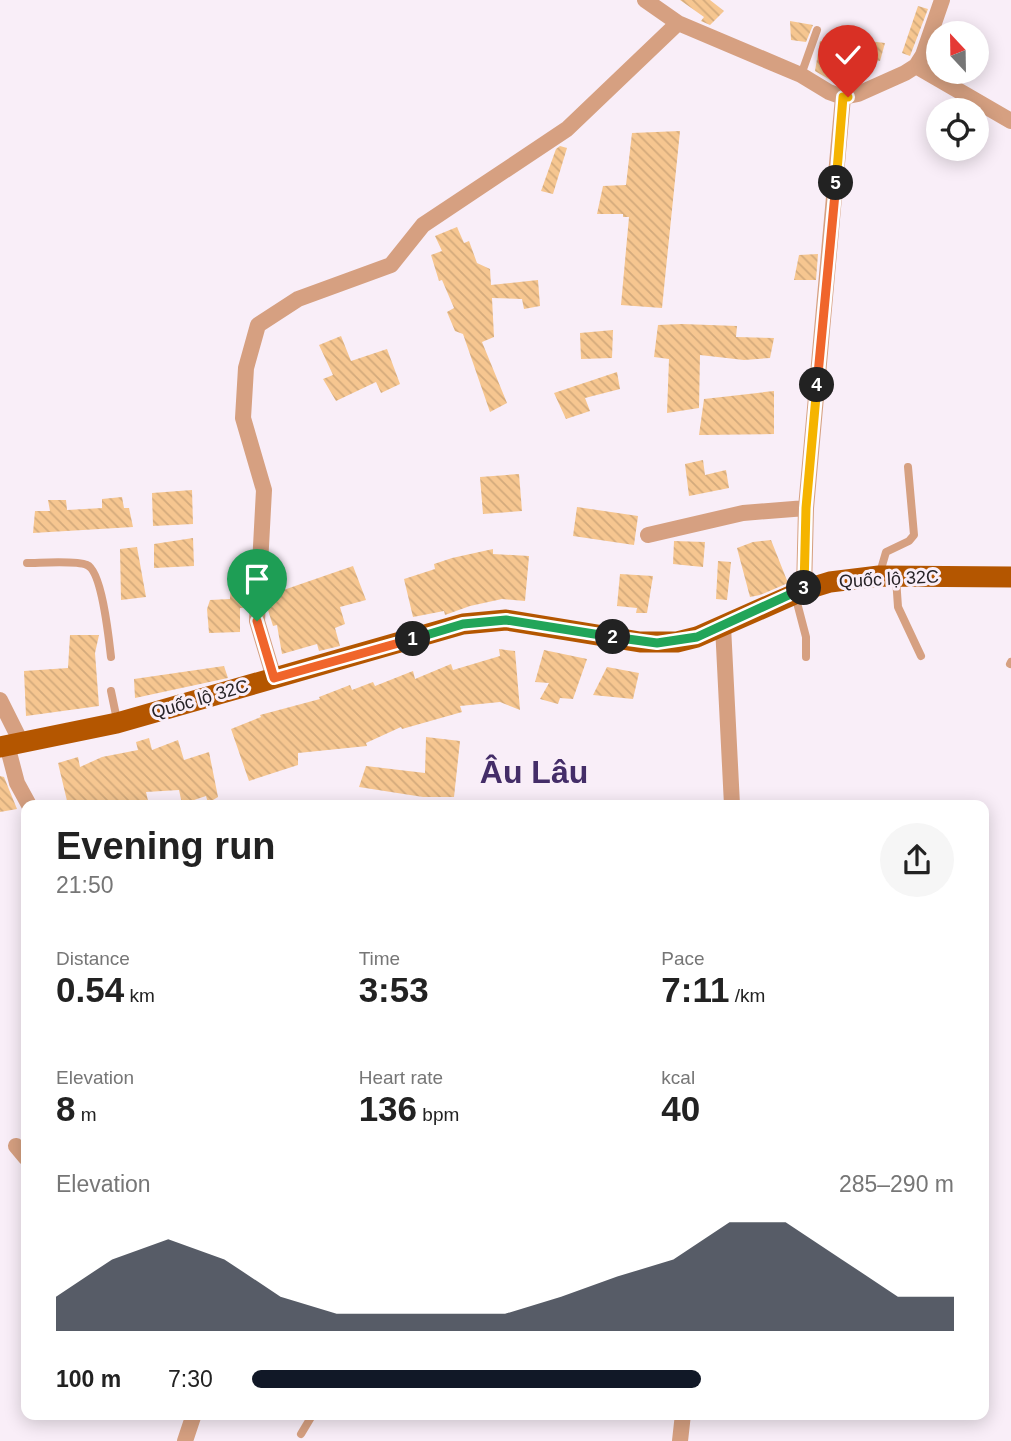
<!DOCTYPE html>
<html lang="en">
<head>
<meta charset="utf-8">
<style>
	:root { --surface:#fff; --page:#f6f6f6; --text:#222; --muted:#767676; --accent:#111827 }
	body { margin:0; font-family:Helvetica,sans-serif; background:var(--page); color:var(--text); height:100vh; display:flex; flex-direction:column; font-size:26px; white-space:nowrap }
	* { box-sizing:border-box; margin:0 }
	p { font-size:23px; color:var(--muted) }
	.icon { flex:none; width:38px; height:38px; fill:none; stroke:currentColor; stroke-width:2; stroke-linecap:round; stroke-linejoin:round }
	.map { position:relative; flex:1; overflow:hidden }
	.drawer { position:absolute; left:21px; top:800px; width:968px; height:620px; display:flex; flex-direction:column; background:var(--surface); border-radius:14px; box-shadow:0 4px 18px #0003 }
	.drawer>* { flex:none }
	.needle { width:46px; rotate:338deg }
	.fabs { position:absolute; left:926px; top:21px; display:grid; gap:14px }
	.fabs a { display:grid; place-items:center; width:63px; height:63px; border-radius:50%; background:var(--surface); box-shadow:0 4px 18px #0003; font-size:35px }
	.pin { position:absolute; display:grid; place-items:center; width:60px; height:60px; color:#fff; margin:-72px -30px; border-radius:50% 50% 50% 0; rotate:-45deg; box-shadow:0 0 7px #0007 }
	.pin .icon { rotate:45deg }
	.km { position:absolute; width:35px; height:35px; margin:-18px; border-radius:50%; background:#222; color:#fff; font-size:19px; line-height:35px; text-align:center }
	.round { display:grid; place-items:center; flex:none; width:74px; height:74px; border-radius:37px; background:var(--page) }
	.summary { display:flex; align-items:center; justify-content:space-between; height:119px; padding:0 35px }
	h1 { font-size:38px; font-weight:800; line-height:52px }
	.stats { display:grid; grid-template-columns:repeat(3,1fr); gap:10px; height:119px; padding:7px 35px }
	.stats div { display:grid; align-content:center }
	.stats b { font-size:35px; font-weight:800 }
	.stats small { font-size:19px; font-weight:400 }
	.stats p { font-size:19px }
	.chart { height:196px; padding:14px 35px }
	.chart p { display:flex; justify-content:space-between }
	.chart svg { width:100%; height:126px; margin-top:7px; fill:var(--accent); opacity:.7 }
	ul { padding:0 35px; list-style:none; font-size:23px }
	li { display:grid; grid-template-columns:112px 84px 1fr; align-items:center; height:52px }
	li i { height:18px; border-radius:9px; background:var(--accent) }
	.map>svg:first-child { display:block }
	.building { fill:url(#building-back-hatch) }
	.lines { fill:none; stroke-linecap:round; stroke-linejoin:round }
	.service { stroke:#d6a081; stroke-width:8 }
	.minor { stroke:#d6a081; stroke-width:16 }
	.primary { stroke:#b45600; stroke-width:21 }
	.split-1-casing { stroke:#fff; stroke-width:14 }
	.split-2-casing { stroke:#fff; stroke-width:14 }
	.split-3-casing { stroke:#fff; stroke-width:14 }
	.split-4-casing { stroke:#fff; stroke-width:14 }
	.split-5-casing { stroke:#fff; stroke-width:14 }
	.split-6-casing { stroke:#fff; stroke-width:14 }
	.split-1 { stroke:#f0652b; stroke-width:9 }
	.split-2 { stroke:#22a559; stroke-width:9 }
	.split-3 { stroke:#22a559; stroke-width:9 }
	.split-4 { stroke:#f5b400; stroke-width:9 }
	.split-5 { stroke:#f0652b; stroke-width:9 }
	.split-6 { stroke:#f5b400; stroke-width:9 }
	.labels { text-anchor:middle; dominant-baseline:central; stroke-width:6; stroke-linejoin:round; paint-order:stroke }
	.street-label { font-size:18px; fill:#282428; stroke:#f9eef8 }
	.town-label { font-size:32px; font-weight:bold; fill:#442d68; stroke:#f9eef8 }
</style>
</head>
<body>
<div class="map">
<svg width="1011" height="1441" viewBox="0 0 1011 1441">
	<defs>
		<pattern id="building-back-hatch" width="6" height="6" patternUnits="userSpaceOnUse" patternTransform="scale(1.75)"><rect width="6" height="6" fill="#f6c690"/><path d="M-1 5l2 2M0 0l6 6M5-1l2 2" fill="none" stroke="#d3aa7c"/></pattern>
	</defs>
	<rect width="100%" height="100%" fill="#f9eef8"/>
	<!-- building -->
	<path class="building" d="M680,0H710L724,11L710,25L701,21L704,17Z
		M918,6L928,9L910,56L902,53Z
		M790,21L813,25L806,42L791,40Z
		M820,41L859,49L854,54L851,66L836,61L832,81L815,71Z
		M868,41L885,43L880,61L865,58L862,52L864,43L868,44Z
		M680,131L662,308L621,305L629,217H623V214H597L603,186L626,185L632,133Z
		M560,146L567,148L553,194L541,191L556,149Z
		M457,227L464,243L469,241L477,263L490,269L491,285L538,280L540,306L524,309L522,299L492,298L494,337L482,342L507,403L490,412L463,334L455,331L447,312L454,308L442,280L439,281L431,255L442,251L435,236Z
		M818,254L816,280H794L799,255Z
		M682,324L737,326L736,337L774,338L770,358L744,360L700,355L699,408L667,413L669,359L654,357L658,325Z
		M613,330L612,358L581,359L580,333Z
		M341,336L351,361L387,349L400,384L381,393L376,382L336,401L323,379L333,375L319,345Z
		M617,372L620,389L585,398L590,411L566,419L554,393Z
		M774,391V434L699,435L704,399Z
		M703,460L705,475L726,470L729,488L689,496L685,464Z
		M519,474L522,511L483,514L480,477Z
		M192,490L193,524L153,526L152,493Z
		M122,497L124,508H129L133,527L33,533L35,511H50L48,500H66L67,510L102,508V499Z
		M577,507L638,516L634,545L573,536Z
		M193,538L194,566L154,568V544Z
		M771,540L788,583L760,595L750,597L737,548L753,542Z
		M674,541L705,542L703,567L673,564Z
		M137,547L146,597L121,600L120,549Z
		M493,549V554L529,556L525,601L502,599L470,606L445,615L444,611L413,617L404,579L435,569L434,564L452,558Z
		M718,561L731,562L727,600L716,599Z
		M353,566L366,600L340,607L345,624L335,628L340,646L319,651L317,644L282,654L277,625L273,626L268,610L269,595Z
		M620,574L653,576L647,613H636L637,608L617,606Z
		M231,579H249L247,608H240V632L209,633L207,609L210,600L230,599Z
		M70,635H99L95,653L99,706L26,716L24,671L68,668Z
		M499,649L515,651L520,710L500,702L460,706L462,712L402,729L401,727L366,743L367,746L298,753V765L249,781L231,729L261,717L260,715L320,699L319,697L350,685L352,690L373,682L375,686L413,671L415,679L451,664L453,670L500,656Z
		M544,650L587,659L573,699L560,698L558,704L540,699L549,683L535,682Z
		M224,666L228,678L135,698L134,679Z
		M607,667L639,673L633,699L593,695Z
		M426,737L460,741L454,797H423L359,787L366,766L425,773Z
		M149,738L152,750L178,740L184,760L209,752L218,797L208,803L206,796L182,804L179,790L146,792L149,805H68L58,763L78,757L80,767L102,757L138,750L136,742Z
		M0,776L4,777L17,809L0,812Z"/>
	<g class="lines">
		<!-- service -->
		<path class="service" d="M801,75L817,30
			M853,95L859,58
			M27,563C40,563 76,560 87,565C102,571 109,640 111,657
			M879,576L886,552L909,541L914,535L908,467
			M896,578L898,607L921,656
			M795,595L806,637V657
			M1010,664L1011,662
			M111,691L117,720
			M301,1434L313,1414"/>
		<!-- minor -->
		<path class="minor" d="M645,0L678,23L801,75L829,92L843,97L858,94L905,73L916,66L923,55L942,0
			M916,66L1011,121
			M648,535L743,513L806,508
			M804,590L806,508L843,97
			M723,626L732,805
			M274,678L257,621L264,490L243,418L246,368L258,325L298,299L391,265L423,225L567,129L678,23
			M0,700L21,742
			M7,745L17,783L29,805
			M16,1146L26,1158
			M185,1441L194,1414
			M680,1441L683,1414"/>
		<!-- primary -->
		<path class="primary" d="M0,747L117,723L463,624L506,620L640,642H677L697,637L804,590L830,582L879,576L1011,577"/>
	</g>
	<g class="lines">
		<defs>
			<path id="split-1" d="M257,621L274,678L413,639"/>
			<path id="split-2" d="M413,639L463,624L506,620L613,637"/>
			<path id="split-3" d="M613,637L657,643L697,637L804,588"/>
			<path id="split-4" d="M804,588L806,508L817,385"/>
			<path id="split-5" d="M817,385L836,183"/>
			<path id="split-6" d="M836,183L843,97H848"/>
		</defs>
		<!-- split-1 casing -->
		<use href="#split-1" class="split-1-casing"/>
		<!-- split-2 casing -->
		<use href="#split-2" class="split-2-casing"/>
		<!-- split-3 casing -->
		<use href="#split-3" class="split-3-casing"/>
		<!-- split-4 casing -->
		<use href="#split-4" class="split-4-casing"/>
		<!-- split-5 casing -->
		<use href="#split-5" class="split-5-casing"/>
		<!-- split-6 casing -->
		<use href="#split-6" class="split-6-casing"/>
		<!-- split-1 -->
		<use href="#split-1" class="split-1"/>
		<!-- split-2 -->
		<use href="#split-2" class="split-2"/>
		<!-- split-3 -->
		<use href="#split-3" class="split-3"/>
		<!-- split-4 -->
		<use href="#split-4" class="split-4"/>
		<!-- split-5 -->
		<use href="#split-5" class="split-5"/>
		<!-- split-6 -->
		<use href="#split-6" class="split-6"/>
	</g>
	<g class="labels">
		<!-- street labels -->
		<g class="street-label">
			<text transform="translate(889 579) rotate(-3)">Quốc lộ 32C</text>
			<text transform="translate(200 699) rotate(-16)">Quốc lộ 32C</text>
		</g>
		<!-- town labels -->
		<g class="town-label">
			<text x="534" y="772">Âu Lâu</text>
		</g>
	</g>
</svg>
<div class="fabs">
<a><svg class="needle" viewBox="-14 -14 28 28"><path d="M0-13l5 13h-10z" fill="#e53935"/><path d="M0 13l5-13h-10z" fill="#767676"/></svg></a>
<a><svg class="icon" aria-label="locate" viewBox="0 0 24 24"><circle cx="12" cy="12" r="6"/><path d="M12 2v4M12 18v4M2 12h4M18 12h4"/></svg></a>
</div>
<div class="pin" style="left:257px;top:621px;background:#1e9e55"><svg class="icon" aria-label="arrive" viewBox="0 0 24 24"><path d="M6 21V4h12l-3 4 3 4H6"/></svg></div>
<div class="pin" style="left:848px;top:97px;background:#d93025"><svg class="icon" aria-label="check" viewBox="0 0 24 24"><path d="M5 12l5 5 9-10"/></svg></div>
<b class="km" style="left:413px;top:639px">1</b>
<b class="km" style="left:613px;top:637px">2</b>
<b class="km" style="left:804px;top:588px">3</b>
<b class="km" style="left:817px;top:385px">4</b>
<b class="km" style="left:836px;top:183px">5</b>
<section class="drawer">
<div class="summary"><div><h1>Evening run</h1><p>21:50</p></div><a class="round"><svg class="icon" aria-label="share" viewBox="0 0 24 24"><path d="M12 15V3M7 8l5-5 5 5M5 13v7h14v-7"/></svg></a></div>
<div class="stats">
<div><p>Distance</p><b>0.54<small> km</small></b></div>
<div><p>Time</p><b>3:53</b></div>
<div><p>Pace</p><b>7:11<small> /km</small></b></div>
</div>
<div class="stats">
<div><p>Elevation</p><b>8<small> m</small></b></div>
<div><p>Heart rate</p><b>136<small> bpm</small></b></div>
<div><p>kcal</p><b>40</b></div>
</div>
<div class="chart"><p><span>Elevation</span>285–290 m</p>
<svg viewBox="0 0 160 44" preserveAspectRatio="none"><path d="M0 44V32L10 19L20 12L30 19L40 32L50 38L60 38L70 38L80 38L90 32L100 25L110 19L120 6L130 6L140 19L150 32L160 32V44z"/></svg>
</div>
<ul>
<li><b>100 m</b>7:30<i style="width:64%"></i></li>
</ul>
</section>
</div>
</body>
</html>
